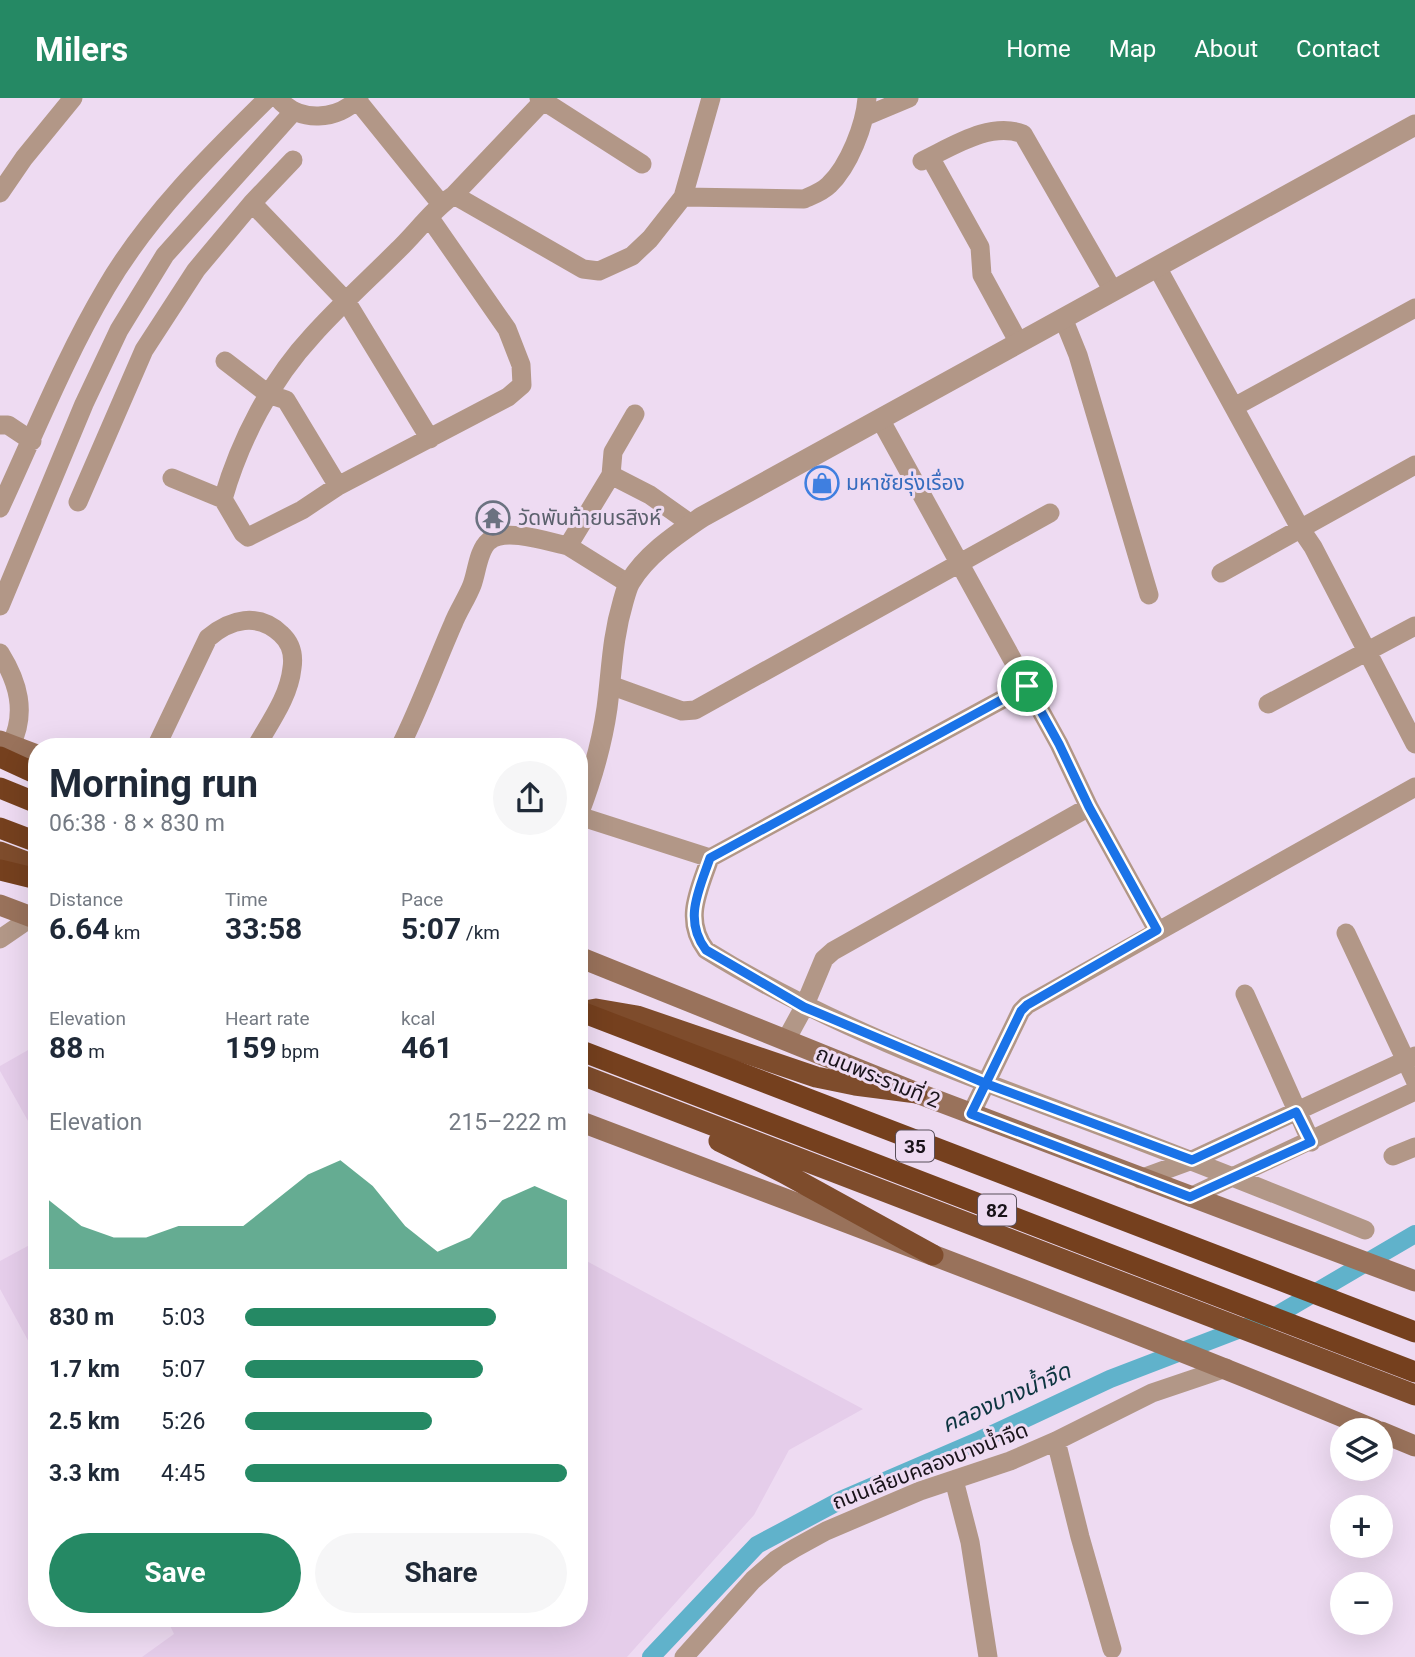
<!DOCTYPE html>
<html lang="en">
<head>
<meta charset="utf-8">
<style>
	:root { --surface:#fff; --page:#f6f6f7; --text:#1f2937; --muted:#747a83; --accent:#258964 }
	body { margin:0; font-family:Roboto,"Noto Sans Thai",sans-serif; background:var(--page); color:var(--text); height:100vh; display:flex; flex-direction:column; font-size:26px; white-space:nowrap }
	* { box-sizing:border-box; margin:0 }
	p { font-size:23px; color:var(--muted) }
	.icon { flex:none; width:38px; height:38px; fill:none; stroke:currentColor; stroke-width:2; stroke-linecap:round; stroke-linejoin:round }
	.map { position:relative; flex:1; overflow:hidden }
	.drawer { position:absolute; left:28px; top:640px; width:560px; height:889px; display:flex; flex-direction:column; background:var(--surface); border-radius:28px; box-shadow:0 7px 28px #0002 }
	.drawer>* { flex:none }
	.fabs { position:absolute; left:1330px; top:1320px; display:grid; gap:14px }
	.fabs a { display:grid; place-items:center; width:63px; height:63px; border-radius:50%; background:var(--surface); box-shadow:0 7px 28px #0002; font-size:35px }
	.pin { position:absolute; display:grid; place-items:center; width:60px; height:60px; color:#fff; margin:-30px; border:4px solid #fff; border-radius:50%; box-shadow:0 2px 7px #0007 }
	.round { display:grid; place-items:center; flex:none; width:74px; height:74px; border-radius:37px; background:var(--page) }
	.head { display:flex; align-items:center; justify-content:space-between; height:119px; padding:0 21px }
	h1 { font-size:38px; font-weight:700; line-height:52px }
	.figures { display:grid; grid-template-columns:repeat(3,1fr); gap:10px; height:119px; padding:7px 21px }
	.figures div { display:grid; align-content:center }
	.figures b { font-size:30px; font-weight:700 }
	.figures small { font-size:19px; font-weight:400 }
	.figures p { font-size:19px }
	.chart { height:196px; padding:14px 21px }
	.chart p { display:flex; justify-content:space-between }
	.chart svg { width:100%; height:126px; margin-top:7px; fill:var(--accent); opacity:.7 }
	.primary-button { display:flex; gap:14px; margin-top:auto; padding:14px 21px }
	.primary-button a { flex:1; height:80px; border-radius:42px; background:var(--accent); color:#fff; font-size:28px; font-weight:700; line-height:80px; text-align:center }
	.primary-button a+a { background:var(--page); color:var(--text) }
	ul { padding:0 21px; list-style:none; font-size:23px }
	li { display:grid; grid-template-columns:112px 84px 1fr; align-items:center; height:52px }
	li i { height:18px; border-radius:9px; background:var(--accent) }
	header { display:flex; align-items:center; gap:42px; box-sizing:border-box; height:98px; padding:0 35px; background:var(--accent); color:#fff }
	header strong { font-size:33px }
	nav { display:flex; gap:38px; margin-inline-start:auto; font-size:24px }
	.map>svg:first-child { display:block }
	.built { fill:#e5cdea }
	.lines { fill:none; stroke-linecap:round; stroke-linejoin:round }
	.canal { stroke:#60b2cb; stroke-width:18 }
	.minor { stroke:#b29787; stroke-width:19 }
	.tertiary { stroke:#b29787; stroke-width:21 }
	.secondary { stroke:#99725b; stroke-width:21 }
	.trunk { stroke:#7e4c2c; stroke-width:21 }
	.motorway { stroke:#75401e; stroke-width:21 }
	.motorway-bridge { stroke:#75401e; stroke-width:21 }
	.route-casing { stroke:#fff; stroke-width:14 }
	.route { stroke:#1a73e8; stroke-width:9 }
	.labels { text-anchor:middle; dominant-baseline:central; stroke-width:6; stroke-linejoin:round; paint-order:stroke }
	.shield { fill:#eedbf2; stroke:#594f5b; stroke-width:2 }
	.shield-label { font-size:19px; font-weight:bold; fill:#19131a }
	.shop-label { font-size:21px; fill:#366cbe; stroke:#eedbf2; text-anchor:start }
	.worship-label { font-size:21px; fill:#5b616d; stroke:#eedbf2; text-anchor:start }
	.street-label { font-size:21px; fill:#19131a; stroke:#eedbf2 }
	.water-label { font-size:23px; font-style:italic; fill:#0d3540; stroke:#eedbf2 }
</style>
</head>
<body>
<header>
<strong>Milers</strong>
<nav><a>Home</a><a>Map</a><a>About</a><a>Contact</a></nav>
</header>
<div class="map">
<svg width="1415" height="1559" viewBox="0 0 1415 1559">
	<rect width="100%" height="100%" fill="#eedbf2"/>
	<!-- built -->
	<path class="built" d="M37,947V1039L0,973V968Z
		M37,1143V1259L0,1191V1163Z
		M579,1159L863,1311L789,1352L754,1417L627,1559H142L174,1536L167,1521H579Z"/>
	<g class="lines">
		<!-- canal -->
		<path class="canal" d="M651,1559L757,1447L843,1401L980,1342L1110,1281L1277,1217L1415,1136"/>
		<!-- minor -->
		<path class="minor" d="M278,0C299,26 338,22 359,0
			M539,0L642,66
			M357,2L441,106
			M866,18L909,0
			M930,59L980,149L982,177L1019,245
			M922,63C952,49 990,23 1023,36L1113,193
			M0,95L24,60L73,0
			M454,97L583,171L599,173L632,158L650,141L683,99L711,0
			M683,99L804,101C813,97 822,94 829,87C849,68 865,27 867,0
			M252,105L346,203L430,341
			M1157,169L1300,430L1313,449L1415,646
			M1063,220L1078,257L1149,497
			M225,263L268,296L286,302L338,388
			M1234,309L1415,210
			M880,321L1059,646L1089,709L1157,832
			M0,327H8L32,343
			M611,377L613,354L635,316
			M172,380L223,401L243,435L248,439L302,412L338,388L508,299L522,287L521,267L507,231L429,119
			M223,401C240,342 271,282 313,237C339,208 369,181 397,153C416,135 432,112 454,97L546,0
			M78,404L144,252L196,172L252,105L293,62
			M0,410C34,337 65,259 106,190C148,118 209,58 268,0
			M568,448L629,486
			M1221,475L1415,367
			M0,508L84,306L119,232L165,157L294,13
			M0,555C18,584 27,614 11,647
			M610,587L682,613L695,612L1050,415
			M1268,606L1415,528
			M156,649L208,540C230,521 258,514 281,536C291,545 294,557 292,570C289,599 270,624 256,649
			M400,649C420,609 435,567 453,526C458,513 467,500 472,487C477,474 478,452 489,443C505,429 549,444 568,448L611,377L650,397L691,426
			M579,718L710,760L1027,588
			M710,760C699,793 683,821 706,852C828,928 964,977 1098,1027C1188,1061 1276,1096 1365,1132
			M1346,835L1415,982
			M0,841L32,819
			M1245,896L1311,1044
			M786,942L804,909L824,861L833,853L1089,709
			M971,1016L1021,913L1027,907L1415,689
			M1393,1058L1415,1049
			M1140,1081L1192,1062L1415,958
			M1190,1099L1415,993
			M1056,1343L1080,1439L1112,1551
			M954,1382L970,1444L988,1559
			M684,1559L753,1482L777,1461L795,1450L826,1433L920,1393L1010,1363L1056,1343L1152,1295L1226,1270"/>
		<!-- tertiary -->
		<path class="tertiary" d="M579,714C592,680 602,645 607,610C612,572 612,541 623,504C625,497 627,489 630,484C647,456 676,437 702,419L1415,27"/>
		<!-- secondary -->
		<path class="secondary" d="M0,643L37,657
			M0,807L37,821
			M579,859L917,995L1415,1183
			M579,1023C845,1124 1112,1223 1375,1332
			M1381,1334L1415,1348"/>
		<!-- trunk -->
		<path class="trunk" d="M0,754L37,768
			M579,914L596,911L637,918L816,979L855,987L917,995
			M579,976L1415,1297
			M719,1043L784,1075L933,1157"/>
		<!-- motorway -->
		<path class="motorway" d="M0,659L37,676
			M0,690L37,705
			M0,730L37,744
			M0,772L37,781
			M579,952L1415,1274"/>
		<!-- motorway-bridge -->
		<path class="motorway-bridge" d="M579,913L1415,1234"/>
	</g>
	<g class="lines">
		<defs>
			<path id="route" d="M1027,588L710,760C699,792 683,822 706,852L804,909L987,986L1192,1062L1296,1014L1311,1044L1190,1099L971,1016L1021,913L1027,907L1157,832L1089,709L1059,646L1027,588"/>
		</defs>
		<!-- route casing -->
		<use href="#route" class="route-casing"/>
		<!-- route -->
		<use href="#route" class="route"/>
	</g>
	<!-- icons -->
	<defs>
		<symbol id="shop-ring" viewBox="-11 -11 22 22"><circle r="9.5" fill="#eedbf2" stroke="#3f7fe0" stroke-width="1.5"/><path d="M-5-2.5h2.3a2.7 3.5 0 0 1 5.4 0H5L5.5 6h-11ZM-1.5-2.5h3a1.5 2.3 0 0 0-3 0Z" fill="#3f7fe0"/></symbol>
		<symbol id="temple-ring" viewBox="-11 -11 22 22"><circle r="9.5" fill="#eedbf2" stroke="#6b7280" stroke-width="1.5"/><path d="M0-6L5-2H3V0L6.5 2.5H4V6H1.5V3h-3V6H-4V2.5H-6.5L-3 0V-2H-5Z" fill="#6b7280"/></symbol>
	</defs>
	<g fill-rule="evenodd">
		<use href="#shop-ring" x="803" y="366" width="38" height="38"/>
		<use href="#temple-ring" x="474" y="401" width="38" height="38"/>
	</g>
	<g class="labels">
		<!-- shield labels -->
		<g class="shield">
			<rect x="896" y="1032.5" width="38" height="31" rx="5"/>
			<rect x="978" y="1096.5" width="38" height="31" rx="5"/>
		</g>
		<g class="shield-label">
			<text x="915" y="1048">35</text>
			<text x="997" y="1112">82</text>
		</g>
		<!-- shop labels -->
		<g class="shop-label">
			<text x="846" y="385">มหาชัยรุ่งเรื่อง</text>
		</g>
		<!-- worship labels -->
		<g class="worship-label">
			<text x="518" y="420">วัดพันท้ายนรสิงห์</text>
		</g>
		<!-- street labels -->
		<g class="street-label">
			<text transform="translate(878 979) rotate(22)">ถนนพระรามที่ 2</text>
			<text transform="translate(930 1368) rotate(-21)">ถนนเลียบคลองบางน้ำจืด</text>
		</g>
		<!-- water labels -->
		<g class="water-label">
			<text transform="translate(1006 1300) rotate(-24)">คลองบางน้ำจืด</text>
		</g>
	</g>
</svg>
<div class="fabs">
<a><svg class="icon" aria-label="layers" viewBox="0 0 24 24"><path d="M12 4l9 5-9 5-9-5zM3 14l9 5 9-5"/></svg></a>
<a>+</a>
<a>−</a>
</div>
<div class="pin" style="left:1027px;top:588px;background:#1e9e55"><svg class="icon" aria-label="arrive" viewBox="0 0 24 24"><path d="M6 21V4h12l-3 4 3 4H6"/></svg></div>
<section class="drawer">
<div class="head"><div><h1>Morning run</h1><p>06:38 · 8 × 830 m</p></div><a class="round"><svg class="icon" aria-label="share" viewBox="0 0 24 24"><path d="M12 15V3M7 8l5-5 5 5M5 13v7h14v-7"/></svg></a></div>
<div class="figures">
<div><p>Distance</p><b>6.64<small> km</small></b></div>
<div><p>Time</p><b>33:58</b></div>
<div><p>Pace</p><b>5:07<small> /km</small></b></div>
</div>
<div class="figures">
<div><p>Elevation</p><b>88<small> m</small></b></div>
<div><p>Heart rate</p><b>159<small> bpm</small></b></div>
<div><p>kcal</p><b>461</b></div>
</div>
<div class="chart"><p><span>Elevation</span>215–222 m</p>
<svg viewBox="0 0 160 44" preserveAspectRatio="none"><path d="M0 44V20L10 29L20 33L30 33L40 29L50 29L60 29L70 20L80 11L90 6L100 15L110 29L120 38L130 33L140 20L150 15L160 20V44z"/></svg>
</div>
<ul>
<li><b>830 m</b>5:03<i style="width:78%"></i></li>
<li><b>1.7 km</b>5:07<i style="width:74%"></i></li>
<li><b>2.5 km</b>5:26<i style="width:58%"></i></li>
<li><b>3.3 km</b>4:45<i style="width:100%"></i></li>
</ul>
<div class="primary-button"><a>Save</a><a>Share</a></div>
</section>
</div>
</body>
</html>
